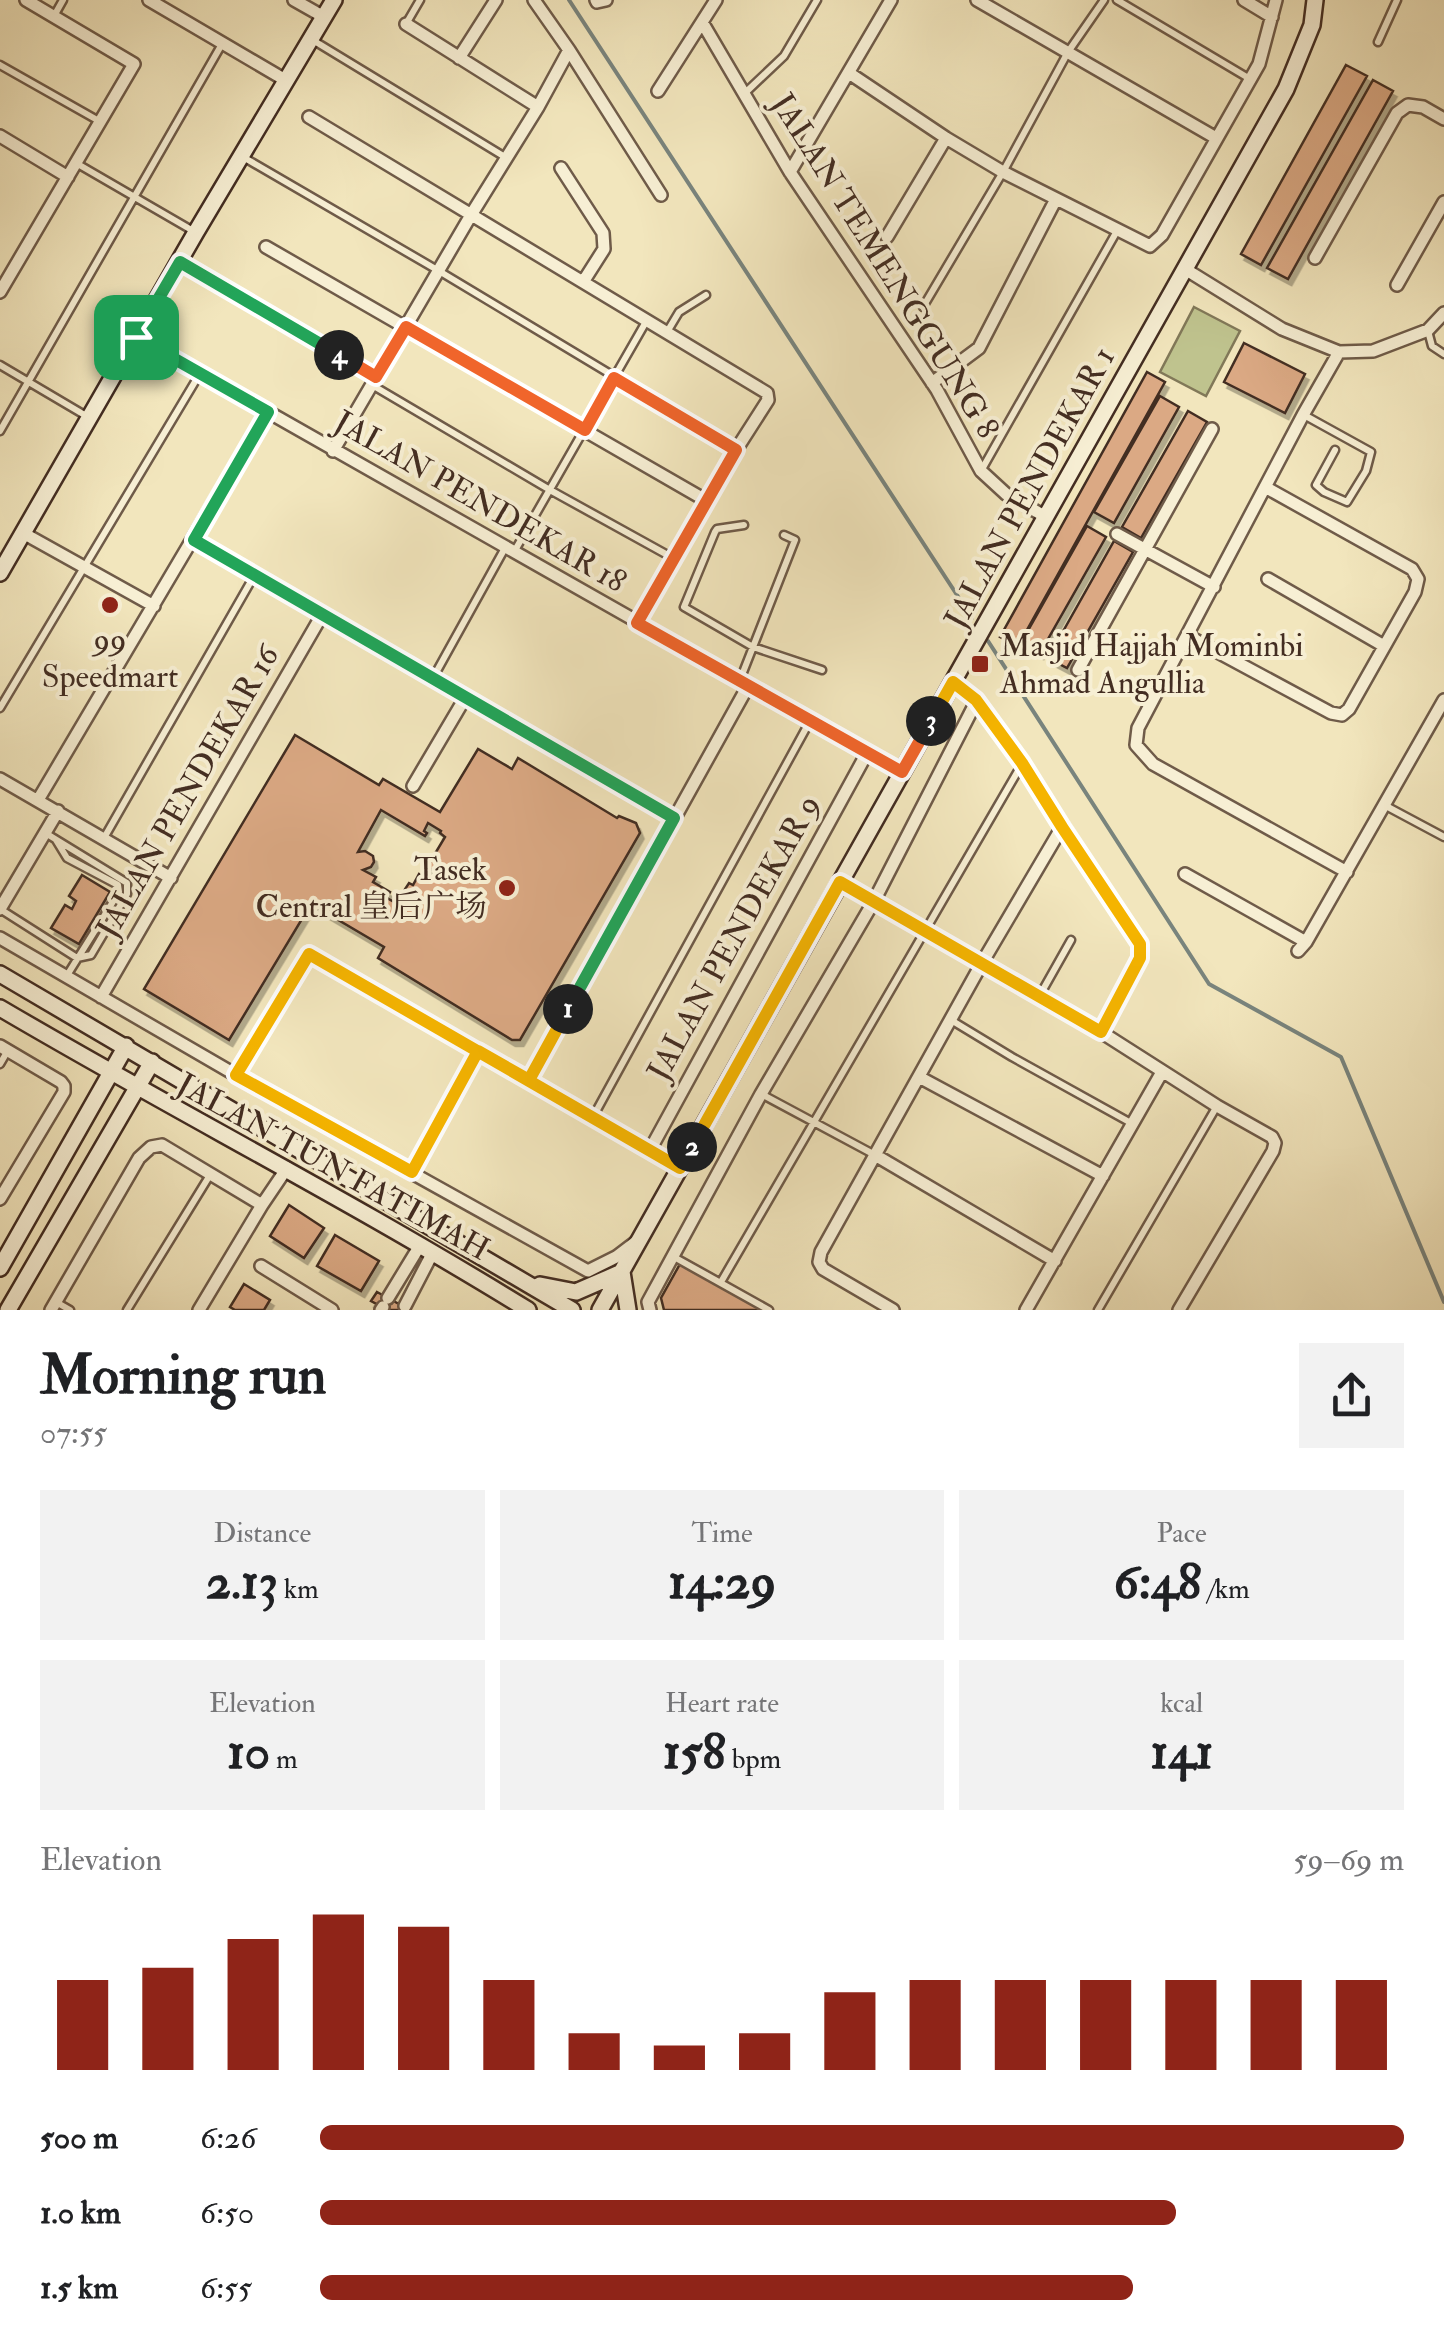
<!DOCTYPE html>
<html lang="en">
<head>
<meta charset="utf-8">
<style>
	:root { --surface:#fff; --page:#f2f2f2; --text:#202124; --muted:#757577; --accent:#8f2418 }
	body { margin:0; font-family:"IM FELL Double Pica","Noto Serif SC",serif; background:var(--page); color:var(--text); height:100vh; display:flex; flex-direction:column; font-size:38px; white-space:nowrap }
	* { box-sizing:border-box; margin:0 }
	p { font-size:32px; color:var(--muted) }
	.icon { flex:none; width:55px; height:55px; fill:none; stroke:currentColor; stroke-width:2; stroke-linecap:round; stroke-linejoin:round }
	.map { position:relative; height:1310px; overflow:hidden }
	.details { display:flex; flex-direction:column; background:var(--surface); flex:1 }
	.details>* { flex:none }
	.pin { position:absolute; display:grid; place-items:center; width:85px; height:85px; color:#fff; margin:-42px; border-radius:20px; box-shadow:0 5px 15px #0006 }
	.km { position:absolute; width:50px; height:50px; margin:-25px; border-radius:50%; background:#222; color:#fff; font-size:28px; line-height:50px; text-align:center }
	.round { display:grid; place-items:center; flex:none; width:105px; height:105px; border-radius:0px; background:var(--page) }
	.overview { display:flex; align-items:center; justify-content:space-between; height:170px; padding:0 40px }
	h1 { font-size:55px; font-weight:800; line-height:75px }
	.stats { display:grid; grid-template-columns:repeat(3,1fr); gap:15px; height:170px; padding:10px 40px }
	.stats div { display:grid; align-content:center; border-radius:0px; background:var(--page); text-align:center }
	.stats b { font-size:50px; font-weight:800 }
	.stats small { font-size:28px; font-weight:400 }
	.stats p { font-size:28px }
	.chart { height:280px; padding:20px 40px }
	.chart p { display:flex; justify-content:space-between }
	.chart svg { width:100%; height:180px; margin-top:10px; stroke:var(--accent); stroke-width:6 }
	ul { padding:0 40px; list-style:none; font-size:32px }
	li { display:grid; grid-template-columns:160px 120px 1fr; align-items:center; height:75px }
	li i { height:25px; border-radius:12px; background:var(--accent) }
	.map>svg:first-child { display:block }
	.green { fill:#bfc38e; stroke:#817858; stroke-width:2.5 }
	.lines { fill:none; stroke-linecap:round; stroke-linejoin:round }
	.stream { stroke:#79847d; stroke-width:4 }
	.building { fill:#dba984; stroke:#432d22; stroke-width:2.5; fill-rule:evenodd; filter:url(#shadow) }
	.lane-casing { stroke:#6f5b49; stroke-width:11 }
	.street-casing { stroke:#6f5b49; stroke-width:16 }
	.secondary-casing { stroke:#432d22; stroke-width:20 }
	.lane { stroke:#f7efd4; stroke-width:6 }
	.street { stroke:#f7efd4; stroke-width:11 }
	.secondary { stroke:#f7efd4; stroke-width:15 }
	.split-1-casing { stroke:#fff; stroke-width:20 }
	.split-2-casing { stroke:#fff; stroke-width:20 }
	.split-3-casing { stroke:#fff; stroke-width:20 }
	.split-4-casing { stroke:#fff; stroke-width:20 }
	.split-5-casing { stroke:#fff; stroke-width:20 }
	.split-1 { stroke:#22a559; stroke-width:12 }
	.split-2 { stroke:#f5b400; stroke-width:12 }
	.split-3 { stroke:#f5b400; stroke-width:12 }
	.split-4 { stroke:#f0652b; stroke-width:12 }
	.split-5 { stroke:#22a559; stroke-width:12 }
	.poi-dot { fill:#8f2418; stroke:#f7efd4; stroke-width:4 }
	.labels { text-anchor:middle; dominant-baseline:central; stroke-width:8; stroke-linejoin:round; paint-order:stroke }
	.street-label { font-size:32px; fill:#432d22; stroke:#f7efd4 }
	.poi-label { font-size:32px; fill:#432d22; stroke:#f7efd4 }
</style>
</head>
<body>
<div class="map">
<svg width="1444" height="1310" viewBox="0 0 1444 1310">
	<defs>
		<filter id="shadow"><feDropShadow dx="3.5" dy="6" stdDeviation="0" flood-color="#0004"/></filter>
	</defs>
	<rect width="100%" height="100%" fill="#f2e6bd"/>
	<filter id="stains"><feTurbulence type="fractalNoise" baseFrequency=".002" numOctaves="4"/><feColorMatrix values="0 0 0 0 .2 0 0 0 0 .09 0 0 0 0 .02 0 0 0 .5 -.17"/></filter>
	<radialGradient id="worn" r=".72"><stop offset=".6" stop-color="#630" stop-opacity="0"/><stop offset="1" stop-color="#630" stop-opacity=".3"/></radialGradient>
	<!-- green -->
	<path class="green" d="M1194,307L1240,331L1206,396L1160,372Z"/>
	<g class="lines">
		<!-- stream -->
		<path class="stream" d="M569,0L972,618
			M988,641L1209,984L1341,1057L1444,1302"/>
	</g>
	<!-- building -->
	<path class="building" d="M1346,65L1367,76L1261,265L1241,254Z
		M1373,80L1393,91L1288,279L1267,268Z
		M1244,343L1305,374L1285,413L1224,382Z
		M1147,372L1165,382L1018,646L1000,637Z
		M1160,396L1179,407L1114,523L1094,512Z
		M1188,411L1207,422L1141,538L1122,527Z
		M1087,526L1106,537L1040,653L1021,643Z
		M1114,541L1133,552L1067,668L1048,658Z
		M295,735L379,785L383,779L440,812L478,749L512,769L518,758L617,818L619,816L636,823L640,833L520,1040H512L378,958L384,947L311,904L229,1040L144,989ZM381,810L425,836L427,833L424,831L428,823L441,831L440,833L445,837L427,867L436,872L432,879L429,877L427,879L419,874L413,885L409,883L396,903L387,898L390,892L373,882L376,877L363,870L371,867L374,862L373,856L365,851L358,852Z
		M82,875L110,892L79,944L51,928L65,905L72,909L76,901L69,896Z
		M289,1205L324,1228L304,1258L270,1236Z
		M335,1235L379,1261L361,1291L317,1266Z
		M680,1264L764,1310H664L661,1298Z
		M244,1284L270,1300L264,1310H235L230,1307Z
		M377,1292L410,1310H388L371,1301Z"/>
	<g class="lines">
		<defs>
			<path id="lane" d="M1117,0L1250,79
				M54,16L63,0
				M406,24L420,0
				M311,39L505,157
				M1378,42L1397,0
				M0,65L99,121
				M745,93L784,56L817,0
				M243,157L439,271L735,449
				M76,163L195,232
				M179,262L375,376
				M923,307L1003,172L1068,52L1104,0
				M1428,331L1432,346L1444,354
				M667,332L679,312L706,295
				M0,365L88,417
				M372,385L550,490L673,558
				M1304,415L1371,452L1366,471L1347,502L1324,492L1316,485L1335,450
				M0,431L222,44
				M981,471L1117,231
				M744,525L717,529L715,532L684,607L753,647L822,670
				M514,552L647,320
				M433,678L505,548
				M740,680L795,540L784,535
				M0,708L199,375
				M1386,806L1444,837
				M104,838L254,576
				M56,840L67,858L118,885L119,892L66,977
				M0,909L77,958L91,955L127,894V883L47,834
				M1040,995L1071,940
				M951,1020L1012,1057L1131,1123
				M0,1064L7,1052
				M763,1095L875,1155
				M593,1117L810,721
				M412,1172L478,1052
				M674,1257L769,1310
				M721,1282L1022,764
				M56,1302L70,1310
				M127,1310L210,1175
				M1098,1310L1217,1106"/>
			<path id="street" d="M149,0L287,81
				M294,0L324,17
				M534,0L569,50L661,195
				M596,0L597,2L606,0
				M977,0L1216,138
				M1244,0L1272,17
				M702,22L790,172L937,390L981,471L1006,494L1046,517
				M406,24L538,107
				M459,58L496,0
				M849,73L946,138L1003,172L1150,246L1162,235L1259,64L1276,0
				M658,91L716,0
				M309,117L767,393L768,400L736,450L637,623
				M0,136L68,177
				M561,168L603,233L604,249L583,282
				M790,172L891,0
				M887,237L946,138
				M266,247L707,501
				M1315,258L1397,113L1408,105L1423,107L1444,119
				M1185,269L1282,329L1339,352L1373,351L1428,330L1444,313
				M1397,285L1444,202
				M0,292L134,64L26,0
				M136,337L902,772
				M1339,352L1303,415L1138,728L1136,745L1153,764L1347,872
				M932,383L979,348L1056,199
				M333,451L471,215L538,107L569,50
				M23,533L154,606
				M1117,534L1214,587
				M194,540L674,818
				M1268,579L1384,646
				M1188,636L1331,713L1342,715L1349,709L1415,592L1418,579L1412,569L1265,487
				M1078,670L1212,429
				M953,681L977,700L1022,763L1140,944V959L1101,1032
				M0,779L171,878
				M413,786L465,698
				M38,800L267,413
				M1185,874L1306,942
				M840,882L1101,1032L1217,1106L1272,1137L1275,1143L1273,1151L1179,1310
				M0,909L58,811
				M0,938L236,1075L588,1271L616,1257L637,1241
				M1298,951L1306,942L1444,700
				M101,997L322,615
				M0,1046L61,1082L64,1086V1092L0,1199
				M236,1075L309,954L680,1167
				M919,1077L1103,1176
				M529,1080L748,686
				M650,1150L867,753
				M875,1155L1055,1261
				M261,1266L332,1310
				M388,1298L419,1247
				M405,1306L432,1254
				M51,1310L139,1158L151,1147L162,1145L262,1205
				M199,1310L262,1205L287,1168
				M381,1310L383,1307
				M650,1310L648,1302L761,1094L874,901L977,700
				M893,1310L823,1269L819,1262L821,1252L982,963L1062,827
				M1026,1310L1162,1072"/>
			<path id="secondary" d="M0,573L196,232L334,0
				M0,974L572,1310
				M0,1008C175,1111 355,1203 528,1310
				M0,1268L126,1046
				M622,1272L628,1310
				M540,1285L576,1292L622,1272
				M8,1310L152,1062
				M600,1310L1286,89L1312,25L1315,0"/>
		</defs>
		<!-- lane casing -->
		<use href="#lane" class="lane-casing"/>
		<!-- street casing -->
		<use href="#street" class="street-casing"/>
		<!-- secondary casing -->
		<use href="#secondary" class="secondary-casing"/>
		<!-- lane -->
		<use href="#lane" class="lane"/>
		<!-- street -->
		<use href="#street" class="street"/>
		<!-- secondary -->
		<use href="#secondary" class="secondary"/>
	</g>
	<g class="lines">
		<defs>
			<path id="split-1" d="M136,337L268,412L194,540L674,818L568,1009"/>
			<path id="split-2" d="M568,1009L529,1080L478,1051L412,1172L236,1075L309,954C433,1025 557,1096 680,1168L692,1147"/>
			<path id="split-3" d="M692,1147L840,882L1101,1032L1140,958V944L1062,827L1022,763L976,700L953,682L931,721"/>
			<path id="split-4" d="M339,355L376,377L406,327L585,430L614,378L736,450L637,623L902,772L931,721"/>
			<path id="split-5" d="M136,337L180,262L339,355"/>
		</defs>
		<!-- split-1 casing -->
		<use href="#split-1" class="split-1-casing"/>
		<!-- split-2 casing -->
		<use href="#split-2" class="split-2-casing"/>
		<!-- split-3 casing -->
		<use href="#split-3" class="split-3-casing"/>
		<!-- split-4 casing -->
		<use href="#split-4" class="split-4-casing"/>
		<!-- split-5 casing -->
		<use href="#split-5" class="split-5-casing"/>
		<!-- split-1 -->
		<use href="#split-1" class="split-1"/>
		<!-- split-2 -->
		<use href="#split-2" class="split-2"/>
		<!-- split-3 -->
		<use href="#split-3" class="split-3"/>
		<!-- split-4 -->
		<use href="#split-4" class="split-4"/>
		<!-- split-5 -->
		<use href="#split-5" class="split-5"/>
	</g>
	<!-- markers -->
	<g class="poi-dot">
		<circle cx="110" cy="605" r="10"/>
		<rect x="970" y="654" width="20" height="20" rx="5"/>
		<circle cx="507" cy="888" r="10"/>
	</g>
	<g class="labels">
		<!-- street labels -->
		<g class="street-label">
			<text transform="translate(885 266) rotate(58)">JALAN TEMENGGUNG 8</text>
			<text transform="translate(1030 488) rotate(-61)">JALAN PENDEKAR 1</text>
			<text transform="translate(480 502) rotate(30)">JALAN PENDEKAR 18</text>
			<text transform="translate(188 792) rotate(-60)">JALAN PENDEKAR 16</text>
			<text transform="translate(734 938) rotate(-61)">JALAN PENDEKAR 9</text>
			<text transform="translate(333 1167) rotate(29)">JALAN TUN FATIMAH</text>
		</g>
		<!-- poi labels -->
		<g class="poi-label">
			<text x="110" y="640">99<tspan x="110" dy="37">Speedmart</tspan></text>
			<text x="1000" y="646" text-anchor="start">Masjid Hajjah Mominbi<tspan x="1000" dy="37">Ahmad Angullia</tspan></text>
			<text x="487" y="870" text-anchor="end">Tasek<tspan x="487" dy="37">Central 皇后广场</tspan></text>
		</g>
	</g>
	<rect width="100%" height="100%" filter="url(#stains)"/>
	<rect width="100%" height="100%" fill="url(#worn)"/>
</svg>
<div class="pin" style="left:136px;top:337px;background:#1e9e55"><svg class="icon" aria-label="arrive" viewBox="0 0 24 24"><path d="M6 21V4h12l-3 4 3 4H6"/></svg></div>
<b class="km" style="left:568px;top:1009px">1</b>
<b class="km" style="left:692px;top:1147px">2</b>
<b class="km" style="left:931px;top:721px">3</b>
<b class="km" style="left:339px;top:355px">4</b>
</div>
<section class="details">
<div class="overview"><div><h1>Morning run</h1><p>07:55</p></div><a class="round"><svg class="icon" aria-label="share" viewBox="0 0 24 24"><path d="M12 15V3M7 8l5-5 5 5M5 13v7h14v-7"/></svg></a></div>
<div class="stats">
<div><p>Distance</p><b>2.13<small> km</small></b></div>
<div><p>Time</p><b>14:29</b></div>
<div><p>Pace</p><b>6:48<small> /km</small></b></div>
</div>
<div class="stats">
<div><p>Elevation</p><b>10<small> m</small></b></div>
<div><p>Heart rate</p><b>158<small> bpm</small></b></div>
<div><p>kcal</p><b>141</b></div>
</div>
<div class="chart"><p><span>Elevation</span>59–69 m</p>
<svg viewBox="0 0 160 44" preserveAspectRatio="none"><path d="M5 44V22M15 44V19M25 44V12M35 44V6M45 44V9M55 44V22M65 44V35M75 44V38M85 44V35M95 44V25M105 44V22M115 44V22M125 44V22M135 44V22M145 44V22M155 44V22"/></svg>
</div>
<ul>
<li><b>500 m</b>6:26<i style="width:100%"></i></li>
<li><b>1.0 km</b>6:50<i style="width:79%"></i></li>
<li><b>1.5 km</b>6:55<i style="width:75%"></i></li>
</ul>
</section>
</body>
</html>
